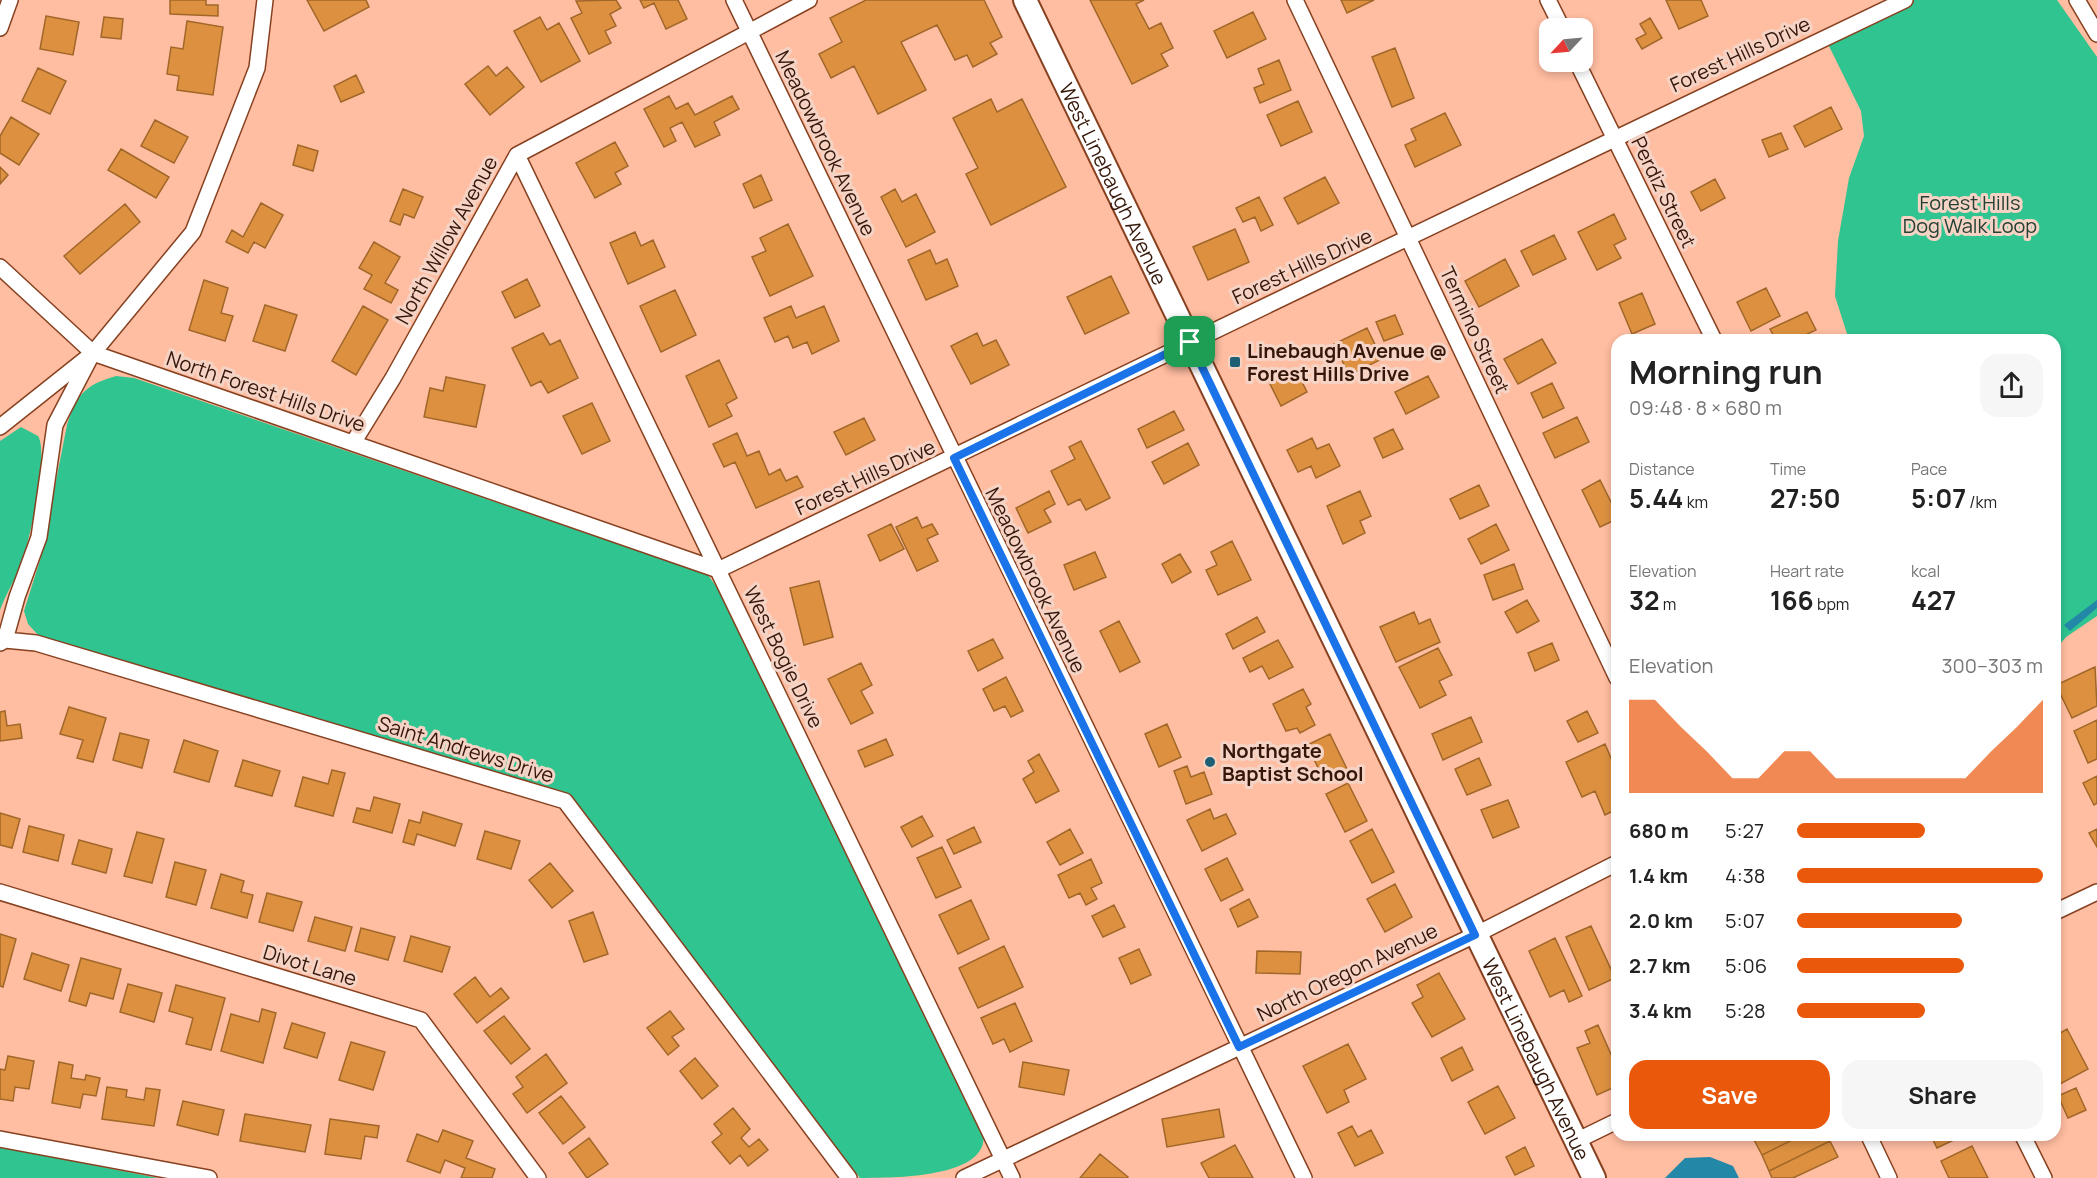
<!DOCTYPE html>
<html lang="en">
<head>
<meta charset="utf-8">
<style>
	:root { --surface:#fff; --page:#f6f6f6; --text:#222; --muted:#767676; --accent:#ea580c }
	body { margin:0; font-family:Manrope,sans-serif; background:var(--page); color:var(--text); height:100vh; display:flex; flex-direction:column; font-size:22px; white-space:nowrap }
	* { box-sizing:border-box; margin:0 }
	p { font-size:20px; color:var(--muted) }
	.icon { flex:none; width:33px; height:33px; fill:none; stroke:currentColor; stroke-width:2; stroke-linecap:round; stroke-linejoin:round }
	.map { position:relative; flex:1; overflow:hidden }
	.drawer { position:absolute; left:1611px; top:334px; width:450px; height:807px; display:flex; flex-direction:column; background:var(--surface); border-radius:18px; box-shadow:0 3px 9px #0003 }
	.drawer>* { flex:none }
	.needle { width:39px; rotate:244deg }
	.tools { position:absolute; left:1539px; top:18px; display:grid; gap:12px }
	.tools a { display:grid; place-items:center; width:54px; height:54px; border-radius:12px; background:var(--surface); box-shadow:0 3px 9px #0003; font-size:30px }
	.pin { position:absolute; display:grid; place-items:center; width:51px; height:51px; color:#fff; margin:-26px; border-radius:12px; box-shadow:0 3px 9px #0006 }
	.round { display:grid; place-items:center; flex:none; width:63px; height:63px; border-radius:18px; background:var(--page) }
	.head { display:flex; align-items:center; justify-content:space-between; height:102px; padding:0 18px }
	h1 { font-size:33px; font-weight:700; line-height:45px }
	.figures { display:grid; grid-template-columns:repeat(3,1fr); gap:9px; height:102px; padding:6px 18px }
	.figures div { display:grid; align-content:center }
	.figures b { font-size:26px; font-weight:700 }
	.figures small { font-size:16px; font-weight:400 }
	.figures p { font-size:16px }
	.chart { height:168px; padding:12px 18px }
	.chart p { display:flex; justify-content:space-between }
	.chart svg { width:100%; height:108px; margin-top:6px; fill:var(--accent); opacity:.7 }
	.action { display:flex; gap:12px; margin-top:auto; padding:12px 18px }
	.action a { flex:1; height:69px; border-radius:18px; background:var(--accent); color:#fff; font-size:24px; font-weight:700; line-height:69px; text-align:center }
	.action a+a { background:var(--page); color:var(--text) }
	ul { padding:0 18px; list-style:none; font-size:20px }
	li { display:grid; grid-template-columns:96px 72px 1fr; align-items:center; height:45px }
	li i { height:15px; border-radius:8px; background:var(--accent) }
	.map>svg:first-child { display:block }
	.green { fill:#2fc490 }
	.water { fill:#2388a7 }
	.building { fill:#dd9140; stroke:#a16729; stroke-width:1.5 }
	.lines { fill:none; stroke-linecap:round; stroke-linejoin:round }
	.street-casing { stroke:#874120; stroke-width:18 }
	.secondary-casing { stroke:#874120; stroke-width:26 }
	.street { stroke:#fff; stroke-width:15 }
	.secondary { stroke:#fff; stroke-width:22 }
	.route-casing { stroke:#fff; stroke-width:12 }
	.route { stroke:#1a73e8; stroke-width:8 }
	.poi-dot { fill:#1f5f74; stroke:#f5d3c5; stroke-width:2 }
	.labels { text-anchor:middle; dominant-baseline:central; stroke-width:6; stroke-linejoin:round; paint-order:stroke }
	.street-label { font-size:20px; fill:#351709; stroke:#f5d3c5 }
	.park-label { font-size:20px; fill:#243f33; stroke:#f5d3c5 }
	.poi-label { font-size:20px; font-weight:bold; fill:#351709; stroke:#f5d3c5; text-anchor:start }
</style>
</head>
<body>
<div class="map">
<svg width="2097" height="1178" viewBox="0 0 2097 1178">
	<rect width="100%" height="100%" fill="#ffbda1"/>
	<!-- green -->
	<path class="green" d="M1905,0H2057L2097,57V616L2066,637L2055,650V340H1849L1835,296L1838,241L1849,178L1864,136L1861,111L1825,38Z
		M116,376L134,378L708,575L718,589L983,1132C992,1178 896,1178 860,1178L565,792L40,637L28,624L24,611L41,557L67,425C77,394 85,385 116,376Z
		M21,427L38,436C49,454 30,537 23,559C17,577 6,593 0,610V441Z
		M0,1147L158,1178H0Z"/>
	<!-- water -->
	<path class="water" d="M2097,600V608L2070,631L2064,625Z
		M1710,1157L1733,1166L1739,1178H1665L1685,1158Z"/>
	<!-- building -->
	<path class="building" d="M170,0H206V5H218V16L170,14Z
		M307,0H366L369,7L324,31Z
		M616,0L621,8L610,14L616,26L605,31L611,43L589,54L571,18L582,13L576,1Z
		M640,0H678L687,19L666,29L654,3L644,8Z
		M866,0H984L1002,37L990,43L997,54L973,67L967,55L955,60L937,25L901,42L926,90L878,114L854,66L831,78L819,54L842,42L830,18Z
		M1090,0H1144L1136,4L1149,29L1161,23L1173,48L1161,54L1168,66L1132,84Z
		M1341,0H1374L1347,13Z
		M1666,0H1701L1708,16L1679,29Z
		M1253,12L1266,39L1227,58L1214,31Z
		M46,16L79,22L73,55L40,49Z
		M104,17L123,19L121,39L101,37Z
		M540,17L547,30L559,23L580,61L541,82L514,31Z
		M1650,18L1662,38L1642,49L1636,39L1646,34L1640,24Z
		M187,21L223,27L213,95L177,90L179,76L167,74L171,47L183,49Z
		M1395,48L1414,98L1392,107L1372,57Z
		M1279,60L1291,90L1260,103L1254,88L1264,84L1258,69Z
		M488,66L496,76L507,67L524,87L490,115L465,84Z
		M38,68L66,81L50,114L22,101Z
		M356,75L364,92L341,102L334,86Z
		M669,96L676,109L688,103L695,115L732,96L739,109L714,122L720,135L695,147L682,122L670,128L676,141L664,147L644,109Z
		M991,99L997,112L1022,99L1066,187L991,225L966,174L978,168L953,118Z
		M1298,101L1312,132L1281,146L1267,115Z
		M1831,107L1842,129L1805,147L1794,126Z
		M1445,113L1461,145L1415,167L1405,145L1416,140L1411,129Z
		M11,117L39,134L19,165L0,153V136Z
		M155,120L188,137L174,163L141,146Z
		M1781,133L1788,149L1769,157L1762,140Z
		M615,142L628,166L615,173L621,184L595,198L576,163Z
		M298,145L318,151L313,171L293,165Z
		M121,149L169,177L156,198L108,170Z
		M0,167L8,175L0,184Z
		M761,175L772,200L754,208L743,184Z
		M1325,177L1339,203L1298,224L1284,198Z
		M1715,179L1725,198L1701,211L1691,192Z
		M403,189L423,197L414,218L404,214L400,225L390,221Z
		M895,189L902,202L916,194L935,232L906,247L881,197Z
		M1259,197L1273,225L1261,231L1255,217L1243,222L1236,208Z
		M261,203L283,215L265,248L254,242L248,253L226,242L232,230L243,237Z
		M125,204L140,222L80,274L64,256Z
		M1614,214L1626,239L1614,245L1621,258L1597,270L1578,232Z
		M788,224L813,276L770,296L752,257L766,251L760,238Z
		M1235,229L1249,262L1208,280L1193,247Z
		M635,232L641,246L653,240L665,267L628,284L610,243Z
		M1554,235L1566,259L1533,275L1521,251Z
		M374,242L400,257L385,283L398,290L391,303L364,289L372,275L359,268Z
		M930,250L936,264L947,259L958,286L926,300L908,260Z
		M1505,259L1519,286L1479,307L1465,281Z
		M1111,276L1129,313L1085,334L1067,297Z
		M527,279L540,306L515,318L502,292Z
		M204,280L228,288L221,313L233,316L225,341L189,330Z
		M1766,288L1780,316L1751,331L1737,302Z
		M675,290L696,335L661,352L640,306Z
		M1642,293L1655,324L1632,334L1619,303Z
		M265,305L297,315L285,351L253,341Z
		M363,306L388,320L356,375L332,361Z
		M791,306L796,318L824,306L839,341L812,354L807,342L793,348L788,336L775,342L764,318Z
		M1807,312L1816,330L1795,340H1776L1770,329Z
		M1395,315L1403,334L1384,341L1376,322Z
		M1367,328L1382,359L1349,375L1334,344Z
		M543,333L550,345L560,340L578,378L548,393L541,381L531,386L512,348Z
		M977,333L983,346L996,340L1009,365L971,384L951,346Z
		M1542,339L1556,363L1518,384L1504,359Z
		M719,360L737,398L726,404L732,416L709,427L686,376Z
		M1295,368L1307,392L1281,406L1269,382Z
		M1428,376L1439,397L1406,414L1395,392Z
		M446,377L485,385L476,427L424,417L430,388L443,391Z
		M1552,383L1564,408L1543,418L1531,393Z
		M592,403L610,441L582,454L563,416Z
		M1174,411L1184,430L1147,448L1138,429Z
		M1577,417L1589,442L1555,458L1543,433Z
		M864,418L875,440L846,455L834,432Z
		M1393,429L1403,449L1383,458L1374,438Z
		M737,433L747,456L759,451L769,475L780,469L786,481L797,476L803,487L756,508L735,462L724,467L713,444Z
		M1312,438L1317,449L1329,444L1340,466L1316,478L1311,466L1298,472L1287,450Z
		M1081,441L1110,498L1086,510L1080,499L1068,505L1051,471L1075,459L1069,447Z
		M1188,443L1199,465L1164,484L1152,462Z
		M1600,480L1617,514V519L1600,527L1582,490Z
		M1479,485L1489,506L1460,519L1450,499Z
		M1049,491L1055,504L1044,510L1051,522L1028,533L1016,508Z
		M1360,491L1371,516L1360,521L1365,533L1343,544L1327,506Z
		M917,517L922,528L932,524L938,534L927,539L938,561L917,571L896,527Z
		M891,524L904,549L880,561L868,535Z
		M1496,524L1509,550L1481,564L1468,539Z
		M1232,541L1251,580L1218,595L1206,570L1217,565L1211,552Z
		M1095,552L1106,577L1074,590L1064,565Z
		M1180,554L1191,572L1172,583L1162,564Z
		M1514,564L1523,589L1493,600L1484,575Z
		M819,581L833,637L804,645L790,588Z
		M1527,600L1539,621L1517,633L1505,612Z
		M1414,612L1419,624L1430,619L1440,642L1396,662L1380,627Z
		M1257,617L1265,632L1233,649L1226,634Z
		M1119,621L1140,662L1120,672L1100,631Z
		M993,639L1003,658L978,671L968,651Z
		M1278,640L1293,667L1269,679L1262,666L1250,672L1243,658Z
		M1552,643L1559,660L1535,671L1528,653Z
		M1438,648L1452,675L1439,681L1446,695L1420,708L1399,667Z
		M861,663L872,685L861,691L873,713L851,724L828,679Z
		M2095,667L2097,706L2072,718L2056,685Z
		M1006,677L1023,711L1011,717L1005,706L994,711L983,689Z
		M1303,689L1311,704L1306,707L1315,725L1300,733L1297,728L1286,731L1273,704Z
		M69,707L106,718L93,762L77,758L83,740L60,734Z
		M5,711L7,726L20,724L22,738L0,741V712Z
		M1587,711L1598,733L1578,742L1567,721Z
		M1471,717L1482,742L1443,760L1432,734Z
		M2097,720V759L2088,763L2074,731Z
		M1167,724L1181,757L1159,767L1145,734Z
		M120,733L149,740L142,768L113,760Z
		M1330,734L1348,771L1325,782L1307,745Z
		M886,739L893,755L865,767L858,751Z
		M184,740L218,751L209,782L174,772Z
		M1605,744L1617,772V809L1605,815L1595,791L1582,797L1566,762Z
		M1039,754L1059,791L1036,803L1023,779L1034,772L1028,761Z
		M1479,758L1491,785L1467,795L1455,769Z
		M243,760L280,771L272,796L235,786Z
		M1187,766L1191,777L1204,772L1212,794L1186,804L1174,771Z
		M332,770L345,773L333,816L295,806L303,777L328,784Z
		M2097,776V803L2094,805L2083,783Z
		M1348,783L1367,821L1345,832L1326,794Z
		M374,797L400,804L392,833L353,822L357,808L370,811Z
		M1508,800L1519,827L1493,838L1481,810Z
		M1210,809L1214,819L1226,814L1236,834L1202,851L1187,820Z
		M423,812L462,824L455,846L417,834L414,845L403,842L409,820L420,823Z
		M0,813L20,819L12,848L0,845Z
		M922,816L933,836L912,847L901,827Z
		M29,826L64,835L58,861L23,852Z
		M974,827L981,842L954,854L947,840Z
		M1070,829L1083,853L1060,865L1047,842Z
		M1372,829L1394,872L1372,883L1350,841Z
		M2097,829V847L2089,833Z
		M485,831L520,841L511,869L477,859Z
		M137,832L164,839L152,883L124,876Z
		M79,840L112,849L106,873L72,864Z
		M942,847L961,887L936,898L917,858Z
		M1227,858L1243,890L1221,901L1205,869Z
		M1091,859L1102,883L1091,888L1097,899L1086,905L1080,893L1069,898L1058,875Z
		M175,862L206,870L196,905L166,897Z
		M550,863L573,891L552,908L529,880Z
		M221,874L244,881L241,892L253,895L247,918L211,908Z
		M1395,884L1412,917L1385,932L1367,899Z
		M267,893L302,902L293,931L259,922Z
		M1249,899L1258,917L1238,927L1230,909Z
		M971,900L989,939L958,954L939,915Z
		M1114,905L1125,927L1103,937L1092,916Z
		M593,912L608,954L584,962L569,921Z
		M315,917L352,927L345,951L308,941Z
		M1591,926L1615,978L1589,990L1566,937Z
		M361,928L395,937L388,960L355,951Z
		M0,934L16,939L3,987L0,986Z
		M411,936L450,947L442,972L404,961Z
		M1555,938L1582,996L1569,1002L1564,990L1550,997L1529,951Z
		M1004,946L1023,987L978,1008L959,968Z
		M1139,949L1151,975L1131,984L1119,958Z
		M1257,951L1301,952L1300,974L1256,973Z
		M32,953L69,965L61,991L24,979Z
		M81,958L121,969L113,999L90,993L86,1006L69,1001Z
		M1439,973L1465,1019L1432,1037L1412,1003L1423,997L1417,985Z
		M475,977L490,997L501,988L509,998L477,1023L454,994Z
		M128,984L162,993L154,1022L120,1012Z
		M176,985L225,998L211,1050L186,1044L193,1018L169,1011Z
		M1015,1003L1032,1041L1010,1052L1004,1039L993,1044L981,1018Z
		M262,1009L276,1013L263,1063L221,1051L231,1014L259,1022Z
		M670,1011L684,1029L672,1037L679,1046L668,1055L647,1028Z
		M504,1016L530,1049L511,1064L484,1031Z
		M292,1023L325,1033L317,1058L284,1048Z
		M1598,1025L1617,1068V1086L1597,1095L1577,1048L1590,1043L1585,1031Z
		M2067,1029L2088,1069L2060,1084L2055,1074V1036Z
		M351,1042L385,1052L373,1090L339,1080Z
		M1348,1044L1366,1079L1344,1090L1349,1102L1327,1113L1303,1066Z
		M1462,1047L1473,1070L1452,1081L1441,1058Z
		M546,1054L567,1083L527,1113L513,1094L523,1087L516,1077Z
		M8,1056L34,1061L29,1089L15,1087L13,1101L0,1099V1069L5,1070Z
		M695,1058L718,1086L702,1099L680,1071Z
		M59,1062L73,1065L71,1078L85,1080L86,1075L100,1078L96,1096L83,1094L80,1108L52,1103Z
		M1023,1062L1069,1070L1064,1095L1019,1087Z
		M1498,1086L1515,1118L1485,1134L1468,1102Z
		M107,1087L127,1090L126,1097L144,1100L146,1088L160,1090L154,1126L102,1119Z
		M2076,1088L2086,1110L2068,1118L2058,1096Z
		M561,1096L585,1127L563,1144L539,1113Z
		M183,1101L224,1110L218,1135L177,1125Z
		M733,1108L750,1129L741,1138L749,1147L759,1139L768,1150L748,1166L740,1155L730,1164L712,1142L722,1134L714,1124Z
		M1219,1109L1224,1137L1167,1147L1162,1119Z
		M245,1114L311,1125L305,1152L240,1141Z
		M330,1119L379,1126L377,1138L365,1136L361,1159L325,1154Z
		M1352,1126L1358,1137L1371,1130L1383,1153L1355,1166L1338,1133Z
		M443,1130L473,1141L466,1158L495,1169L492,1178H461L465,1168L445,1160L440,1173L407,1161L417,1134L438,1142Z
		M1752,1136H1800L1762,1155Z
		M1800,1136H1828L1830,1141L1769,1171L1762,1155Z
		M1931,1136H1962L1937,1148Z
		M589,1138L608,1164L587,1178L569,1153Z
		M1830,1141L1838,1157L1793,1178H1772L1769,1171Z
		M1235,1145L1253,1178H1209L1201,1163Z
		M1972,1146L1988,1178H1949L1941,1161Z
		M1525,1147L1534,1166L1515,1175L1506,1157Z
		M1100,1154L1128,1177L1127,1178H1080Z"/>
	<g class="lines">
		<defs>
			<path id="street" d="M734,0L1304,1178
				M1295,0L1617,678
				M1548,0L1562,28
				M2077,0L2097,34
				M0,28L10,0
				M1577,62L1714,340
				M517,155L1012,1178
				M0,267L93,353L718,570C1114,381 1508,187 1905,0
				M0,427L93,353L193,232L257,68L265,0
				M353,443L393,378L517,155L809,0
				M5,640L36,643L565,801L849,1178
				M0,643L5,640L17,597L39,537L55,425L90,358
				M0,892L421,1020L538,1178
				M2055,912L2097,892
				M1869,1136L1889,1178
				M2023,1136L2044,1178
				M0,1139L209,1178
				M1576,1141L1617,1121
				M964,1178L1475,935L1617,863"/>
			<g id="secondary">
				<path id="s1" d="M1025,0L1594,1178"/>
			</g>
		</defs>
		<!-- street casing -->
		<use href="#street" class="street-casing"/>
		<!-- secondary casing -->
		<use href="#secondary" class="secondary-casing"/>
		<!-- street -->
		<use href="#street" class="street"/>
		<!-- secondary -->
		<use href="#secondary" class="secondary"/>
	</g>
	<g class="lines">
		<defs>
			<path id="route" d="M1190,342L1475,935L1239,1047L954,458Z"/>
		</defs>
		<!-- route casing -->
		<use href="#route" class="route-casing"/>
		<!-- route -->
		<use href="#route" class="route"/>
	</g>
	<!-- markers -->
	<g class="poi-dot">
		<rect x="1229" y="356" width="12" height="12" rx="3"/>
		<circle cx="1210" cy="762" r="6"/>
	</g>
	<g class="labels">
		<!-- street labels -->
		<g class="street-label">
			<text transform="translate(1740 54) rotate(-25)">Forest Hills Drive</text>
			<text transform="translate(826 143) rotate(64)">Meadowbrook Avenue</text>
			<text stroke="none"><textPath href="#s1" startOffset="204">West Linebaugh Avenue</textPath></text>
			<text transform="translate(1664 192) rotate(64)">Perdiz Street</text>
			<text transform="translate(446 240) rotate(-61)">North Willow Avenue</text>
			<text transform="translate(1302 266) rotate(-25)">Forest Hills Drive</text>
			<text transform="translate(1475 330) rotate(65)">Termino Street</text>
			<text transform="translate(266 391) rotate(19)">North Forest Hills Drive</text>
			<text transform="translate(865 477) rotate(-25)">Forest Hills Drive</text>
			<text transform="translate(1036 580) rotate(64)">Meadowbrook Avenue</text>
			<text transform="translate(784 657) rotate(64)">West Bogie Drive</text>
			<text transform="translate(466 749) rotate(17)">Saint Andrews Drive</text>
			<text transform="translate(310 965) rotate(17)">Divot Lane</text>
			<text transform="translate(1347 972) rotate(-26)">North Oregon Avenue</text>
			<text stroke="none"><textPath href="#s1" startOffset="1176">West Linebaugh Avenue</textPath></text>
		</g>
		<!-- park labels -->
		<g class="park-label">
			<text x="1970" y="202">Forest Hills<tspan x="1970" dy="23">Dog Walk Loop</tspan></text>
		</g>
		<!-- poi labels -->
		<g class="poi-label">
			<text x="1247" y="350">Linebaugh Avenue @<tspan x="1247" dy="23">Forest Hills Drive</tspan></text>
			<text x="1222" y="750">Northgate<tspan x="1222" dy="23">Baptist School</tspan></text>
		</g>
	</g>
</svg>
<div class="tools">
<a><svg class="needle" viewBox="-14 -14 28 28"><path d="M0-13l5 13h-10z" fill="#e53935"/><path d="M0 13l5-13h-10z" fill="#767676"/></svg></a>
</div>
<div class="pin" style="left:1190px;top:342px;background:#1e9e55"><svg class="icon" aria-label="arrive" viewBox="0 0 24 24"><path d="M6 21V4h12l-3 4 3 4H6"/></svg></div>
<section class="drawer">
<div class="head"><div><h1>Morning run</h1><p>09:48 · 8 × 680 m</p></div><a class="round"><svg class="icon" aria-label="share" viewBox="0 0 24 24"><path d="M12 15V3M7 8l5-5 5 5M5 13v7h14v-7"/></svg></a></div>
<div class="figures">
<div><p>Distance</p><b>5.44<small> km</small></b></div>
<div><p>Time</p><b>27:50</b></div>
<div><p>Pace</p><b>5:07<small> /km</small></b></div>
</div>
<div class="figures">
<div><p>Elevation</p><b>32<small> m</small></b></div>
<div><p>Heart rate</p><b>166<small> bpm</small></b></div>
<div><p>kcal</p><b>427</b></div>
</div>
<div class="chart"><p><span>Elevation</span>300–303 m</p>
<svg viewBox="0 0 160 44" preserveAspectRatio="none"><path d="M0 44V6L10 6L20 17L30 27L40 38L50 38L60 27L70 27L80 38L90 38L100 38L110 38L120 38L130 38L140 27L150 17L160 6V44z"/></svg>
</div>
<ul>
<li><b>680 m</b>5:27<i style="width:52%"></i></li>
<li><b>1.4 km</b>4:38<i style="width:100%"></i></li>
<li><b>2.0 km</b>5:07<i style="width:67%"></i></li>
<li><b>2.7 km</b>5:06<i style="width:68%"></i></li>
<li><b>3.4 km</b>5:28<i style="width:52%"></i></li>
</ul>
<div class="action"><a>Save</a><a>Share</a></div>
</section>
</div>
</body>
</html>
